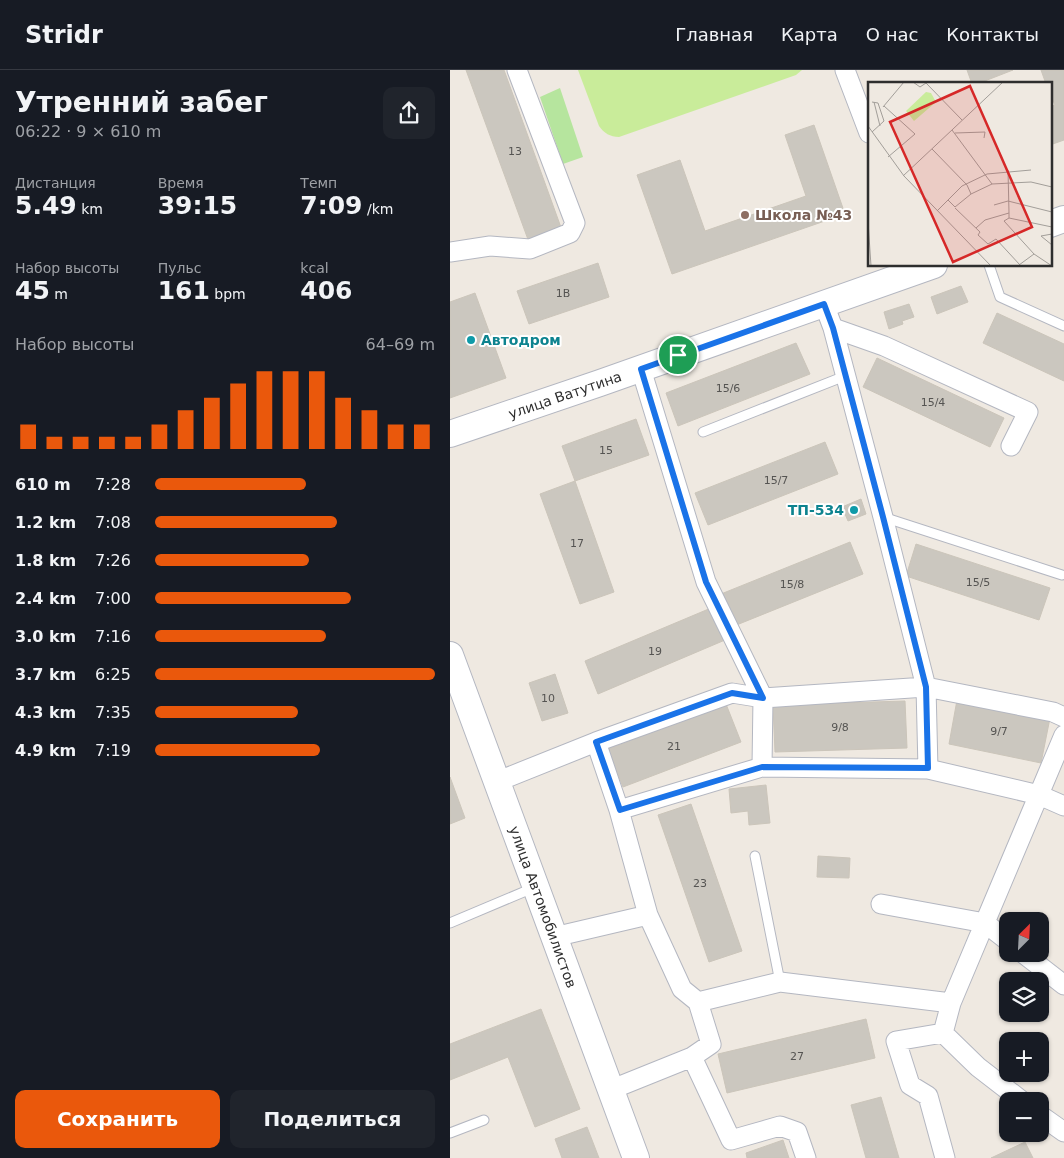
<!DOCTYPE html>
<html lang="ru">
<head>
<meta charset="utf-8">
<style>
	:root { --surface:#171b24; --page:#20242c; --text:#f1f3f6; --muted:#9ea1a6; --line:#363941; --accent:#ea580c }
	body { margin:0; font-family:"DejaVu Sans",sans-serif; background:var(--page); color:var(--text); height:100vh; display:flex; flex-direction:column; font-size:19px; white-space:nowrap }
	* { box-sizing:border-box; margin:0 }
	p { font-size:16px; color:var(--muted) }
	.icon { flex:none; width:28px; height:28px; fill:none; stroke:currentColor; stroke-width:2; stroke-linecap:round; stroke-linejoin:round }
	.map { position:relative; flex:1; overflow:hidden }
	.side { display:flex; flex-direction:column; background:var(--surface); width:450px }
	.side>* { flex:none }
	.needle { width:32px; rotate:24deg }
	.fabs { position:absolute; left:549px; top:842px; display:grid; gap:10px }
	.fabs a { display:grid; place-items:center; width:50px; height:50px; border-radius:10px; background:var(--surface); box-shadow:0 1px 4px #0004; font-size:25px }
	.pin { position:absolute; display:grid; place-items:center; width:42px; height:42px; color:#fff; margin:-21px; border:2px solid #fff; border-radius:50%; box-shadow:0 1px 5px #0007 }
	.round { display:grid; place-items:center; flex:none; width:52px; height:52px; border-radius:10px; background:var(--page) }
	.overview { display:flex; align-items:center; justify-content:space-between; height:85px; padding:0 15px }
	h1 { font-size:28px; font-weight:800; line-height:38px }
	.metrics { display:grid; grid-template-columns:repeat(3,1fr); gap:8px; height:85px; padding:5px 15px }
	.metrics div { display:grid; align-content:center }
	.metrics b { font-size:25px; font-weight:800 }
	.metrics small { font-size:14px; font-weight:400 }
	.metrics p { font-size:14px }
	.chart { height:140px; padding:10px 15px }
	.chart p { display:flex; justify-content:space-between }
	.chart svg { width:100%; height:90px; margin-top:5px; stroke:var(--accent); stroke-width:6 }
	.cta { display:flex; gap:10px; margin-top:auto; padding:10px 15px }
	.cta a { flex:1; height:58px; border-radius:10px; background:var(--accent); color:#fff; font-size:20px; font-weight:800; line-height:58px; text-align:center }
	.cta a+a { background:var(--page); color:var(--text) }
	ul { padding:0 15px; list-style:none; font-size:16px }
	li { display:grid; grid-template-columns:80px 60px 1fr; align-items:center; height:38px }
	li i { height:12px; border-radius:6px; background:var(--accent) }
	header { display:flex; align-items:center; gap:30px; box-sizing:border-box; height:70px; padding:0 25px; background:var(--surface); border-bottom:1px solid var(--line) }
	header strong { font-size:24px }
	nav { display:flex; gap:28px; margin-inline-start:auto; font-size:18px }
	main { display:flex; flex:1; min-height:0 }
	.map>svg:first-child { display:block }
	.green { fill:#b6e59e }
	.pitch { fill:#c9ec9a }
	.building { fill:#cbc7bf; stroke:#cbc5ba }
	.lines { fill:none; stroke-linecap:round; stroke-linejoin:round }
	.lane-casing { stroke:#b4b7c1; stroke-width:11 }
	.street-casing { stroke:#b4b7c1; stroke-width:21 }
	.secondary-casing { stroke:#b4b7c1; stroke-width:28 }
	.lane { stroke:#fff; stroke-width:9 }
	.street { stroke:#fff; stroke-width:19 }
	.secondary { stroke:#fff; stroke-width:26 }
	.route-casing { stroke:#fff; stroke-width:10 }
	.route { stroke:#1a73e8; stroke-width:6 }
	.education-dot { fill:#8d6e63; stroke:#fff; stroke-width:2 }
	.culture-dot { fill:#0f9aa8; stroke:#fff; stroke-width:2 }
	.labels { text-anchor:middle; dominant-baseline:central; stroke-width:4; stroke-linejoin:round; paint-order:stroke }
	.number-label { font-size:11px; fill:#555452 }
	.education-label { font-size:14px; font-weight:bold; fill:#785e54; stroke:#fff; text-anchor:start }
	.culture-label { font-size:14px; font-weight:bold; fill:#0d838f; stroke:#fff; text-anchor:start }
	.street-label { font-size:14px; fill:#2e2e2e; stroke:#fff }
	.inset-road { fill:none; stroke:#a29e99; stroke-width:1 }
	.view { fill:#d62828; fill-opacity:0.15; stroke:#d62828; stroke-width:2.5 }
	.inset-edge { fill:none; stroke:#2e2e2e; stroke-width:2.5 }
</style>
</head>
<body>
<header>
<strong>Stridr</strong>
<nav><a>Главная</a><a>Карта</a><a>О нас</a><a>Контакты</a></nav>
</header>
<main>
<section class="side">
<div class="overview"><div><h1>Утренний забег</h1><p>06:22 · 9 × 610 m</p></div><a class="round"><svg class="icon" aria-label="share" viewBox="0 0 24 24"><path d="M12 15V3M7 8l5-5 5 5M5 13v7h14v-7"/></svg></a></div>
<div class="metrics">
<div><p>Дистанция</p><b>5.49<small> km</small></b></div>
<div><p>Время</p><b>39:15</b></div>
<div><p>Темп</p><b>7:09<small> /km</small></b></div>
</div>
<div class="metrics">
<div><p>Набор высоты</p><b>45<small> m</small></b></div>
<div><p>Пульс</p><b>161<small> bpm</small></b></div>
<div><p>kcal</p><b>406</b></div>
</div>
<div class="chart"><p><span>Набор высоты</span>64–69 m</p>
<svg viewBox="0 0 160 44" preserveAspectRatio="none"><path d="M5 44V32M15 44V38M25 44V38M35 44V38M45 44V38M55 44V32M65 44V25M75 44V19M85 44V12M95 44V6M105 44V6M115 44V6M125 44V19M135 44V25M145 44V32M155 44V32"/></svg>
</div>
<ul>
<li><b>610 m</b>7:28<i style="width:54%"></i></li>
<li><b>1.2 km</b>7:08<i style="width:65%"></i></li>
<li><b>1.8 km</b>7:26<i style="width:55%"></i></li>
<li><b>2.4 km</b>7:00<i style="width:70%"></i></li>
<li><b>3.0 km</b>7:16<i style="width:61%"></i></li>
<li><b>3.7 km</b>6:25<i style="width:100%"></i></li>
<li><b>4.3 km</b>7:35<i style="width:51%"></i></li>
<li><b>4.9 km</b>7:19<i style="width:59%"></i></li>
</ul>
<div class="cta"><a>Сохранить</a><a>Поделиться</a></div>
</section>
<div class="map">
<svg width="614" height="1088" viewBox="0 0 614 1088">
	<rect width="100%" height="100%" fill="#efe9e1"/>
	<!-- green -->
	<path class="green" d="M110,18L133,87L113,94L90,27Z"/>
	<!-- pitch -->
	<path class="pitch" d="M128,0H352L346,5L169,67C160,67 154,63 149,56Z"/>
	<!-- building -->
	<path class="building" d="M16,0H54L113,163L80,175Z
		M517,0H563L527,14H522Z
		M591,0H614V70L600,75V37L605,35L600,24V14H596Z
		M364,55L395,144L222,204L187,105L230,90L255,161L356,126L335,65Z
		M148,193L159,227L79,254L67,221Z
		M511,216L518,232L487,244L481,227Z
		M25,223L56,308L0,328V232Z
		M459,234L464,247L452,251L453,254L439,259L434,242Z
		M547,243L614,274V311L533,273Z
		M346,273L360,304L228,356L216,323Z
		M427,288L554,348L540,377L413,317Z
		M186,349L199,385L125,411L112,376Z
		M375,372L388,404L258,455L245,423Z
		M125,411L164,522L130,534L90,424Z
		M411,429L416,444L398,451L392,437Z
		M400,472L413,504L284,556L271,524Z
		M466,474L600,518L589,550L456,506Z
		M261,538L275,570L148,624L135,591Z
		M105,604L118,643L92,651L79,613Z
		M507,630L600,648L591,693L499,674Z
		M455,631L457,678L325,682L323,635Z
		M276,634L291,672L173,717L158,679Z
		M0,707L15,748L0,754Z
		M316,715L320,753L299,755L298,741L281,743L279,719Z
		M241,734L292,881L259,892L208,745Z
		M368,786L400,788L399,808L367,807Z
		M91,939L130,1039L85,1057L58,987L0,1010V974Z
		M416,949L425,988L277,1023L268,984Z
		M431,1027L449,1088H416L401,1035Z
		M137,1057L149,1088H112L105,1069Z
		M333,1070L339,1088H297L296,1083Z
		M575,1072L583,1088H541Z"/>
	<g class="lines">
		<defs>
			<path id="lane" d="M539,195L550,227L614,256
				M253,362L395,306
				M433,447L612,505
				M305,786L330,912
				M0,853L83,818
				M0,1063L34,1050"/>
			<path id="street" d="M395,0L419,63
				M0,182L40,176L80,179L120,163L125,153L67,0
				M374,234L383,258L433,447L476,617L478,699
				M383,258L434,276L578,342L561,376
				M191,299L256,512L313,628L312,697
				M146,672L282,623L313,628L476,617L603,642L614,647
				M46,712L146,672L169,740L312,697L478,699L589,725L614,736
				M169,740L198,845L232,919L248,932L261,974L242,987L281,1070L330,1056L347,1062L356,1088
				M431,834L535,853L558,871
				M104,867L198,845
				M574,884L614,915
				M248,932L330,912L501,933L614,665
				M493,963L528,997L572,1031
				M160,1020L242,987
				M590,1045L614,1062
				M495,1088L478,1026L460,1015L446,971L493,963L501,933"/>
			<path id="secondary" d="M600,154L614,149
				M0,364L150,313L484,195
				M0,585L186,1088"/>
		</defs>
		<!-- lane casing -->
		<use href="#lane" class="lane-casing"/>
		<!-- street casing -->
		<use href="#street" class="street-casing"/>
		<!-- secondary casing -->
		<use href="#secondary" class="secondary-casing"/>
		<!-- lane -->
		<use href="#lane" class="lane"/>
		<!-- street -->
		<use href="#street" class="street"/>
		<!-- secondary -->
		<use href="#secondary" class="secondary"/>
	</g>
	<g class="lines">
		<defs>
			<path id="route" d="M374,234L383,258L433,447L476,617L478,698L312,697L170,740L146,672L282,623L313,628L256,512L191,299Z"/>
		</defs>
		<!-- route casing -->
		<use href="#route" class="route-casing"/>
		<!-- route -->
		<use href="#route" class="route"/>
	</g>
	<!-- markers -->
	<circle class="education-dot" cx="295" cy="145" r="5"/>
	<g class="culture-dot">
		<circle cx="21" cy="270" r="5"/>
		<circle cx="404" cy="440" r="5"/>
	</g>
	<g class="labels">
		<!-- number labels -->
		<g class="number-label">
			<text x="65" y="81">13</text>
			<text x="113" y="223">1В</text>
			<text x="278" y="318">15/6</text>
			<text x="483" y="332">15/4</text>
			<text x="156" y="380">15</text>
			<text x="326" y="410">15/7</text>
			<text x="127" y="473">17</text>
			<text x="528" y="512">15/5</text>
			<text x="342" y="514">15/8</text>
			<text x="205" y="581">19</text>
			<text x="98" y="628">10</text>
			<text x="390" y="657">9/8</text>
			<text x="549" y="661">9/7</text>
			<text x="224" y="676">21</text>
			<text x="250" y="813">23</text>
			<text x="347" y="986">27</text>
		</g>
		<!-- education labels -->
		<g class="education-label">
			<text x="305" y="145">Школа №43</text>
		</g>
		<!-- culture labels -->
		<g class="culture-label">
			<text x="31" y="270">Автодром</text>
			<text x="394" y="440" text-anchor="end">ТП-534</text>
		</g>
		<!-- street labels -->
		<g class="street-label">
			<text transform="translate(115 325) rotate(-19)">улица Ватутина</text>
			<text transform="translate(93 837) rotate(70)">улица Автомобилистов</text>
		</g>
	</g>
	<!-- overview -->
	<g transform="translate(418 12)">
		<rect width="184" height="184" fill="#efe9e1"/>
		<path d="M58,10L63,11L68,20L46,39L38,29Z" fill="#c9ec9a"/>
		<path class="inset-road" d="M45,0L52,5L58,1M58,1L94,38M6,20L12,44M16,24L47,52L20,75M15,25L36,0M0,44L36,94L123,184M84,48L124,102M4,50L16,39L10,21L4,20M87,51L117,50L116,56M64,67L99,103L103,112M35,94L135,0M80,118L94,104L119,92L163,88M126,123L140,119L184,130M87,126L112,150L110,153L120,162L128,157L152,183M69,129L80,118L87,125L103,112L124,102L163,100L184,105M141,131V136L136,139L166,172M141,136L184,145M0,139L3,184M108,146L117,138L141,131L140,88M184,152L173,154L184,163M151,183L166,172L184,184"/>
		<path class="view" d="M102,4L164,145L85,180L22,40Z"/>
		<rect width="184" height="184" class="inset-edge"/>
	</g>
</svg>
<div class="fabs">
<a><svg class="needle" viewBox="-14 -14 28 28"><path d="M0-13l5 13h-10z" fill="#e53935"/><path d="M0 13l5-13h-10z" fill="#9ea1a6"/></svg></a>
<a><svg class="icon" aria-label="layers" viewBox="0 0 24 24"><path d="M12 4l9 5-9 5-9-5zM3 14l9 5 9-5"/></svg></a>
<a>+</a>
<a>−</a>
</div>
<div class="pin" style="left:228px;top:285px;background:#1e9e55"><svg class="icon" aria-label="arrive" viewBox="0 0 24 24"><path d="M6 21V4h12l-3 4 3 4H6"/></svg></div>
</div>
</main>
</body>
</html>
